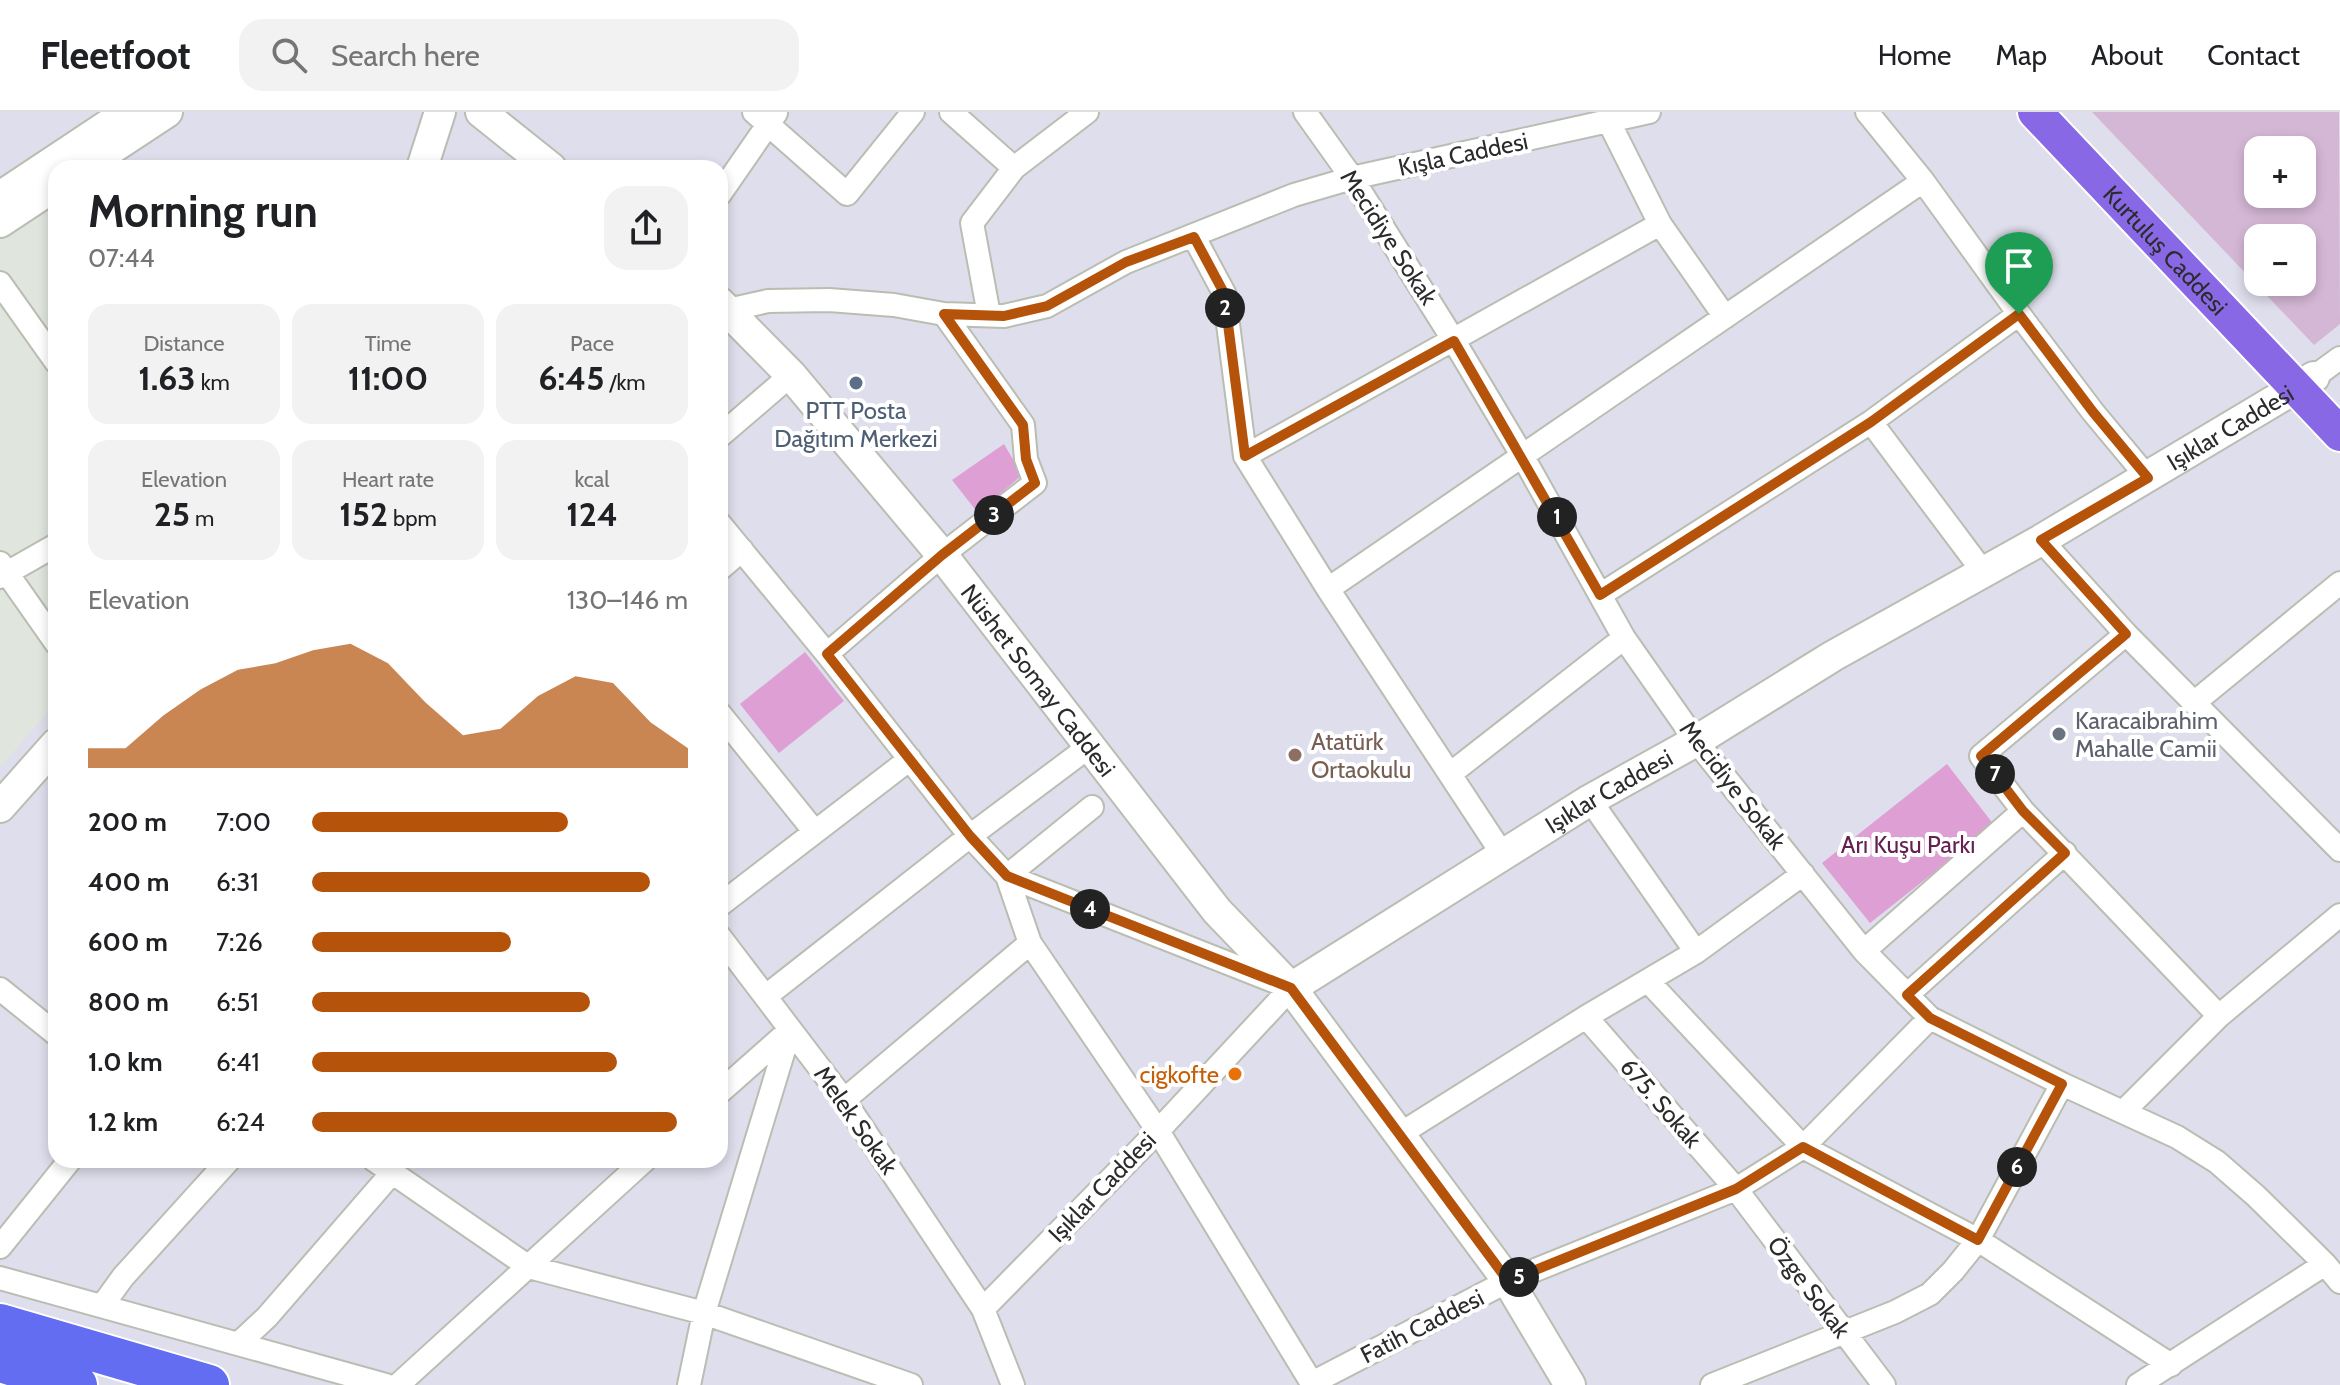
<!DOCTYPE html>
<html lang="en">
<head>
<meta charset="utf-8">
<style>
	:root { --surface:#fff; --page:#f2f2f2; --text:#202124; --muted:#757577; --line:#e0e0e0; --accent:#b45309 }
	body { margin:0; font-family:Cabin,sans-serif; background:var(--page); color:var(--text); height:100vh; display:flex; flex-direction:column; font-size:30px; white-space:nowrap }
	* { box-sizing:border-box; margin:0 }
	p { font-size:26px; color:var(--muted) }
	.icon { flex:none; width:44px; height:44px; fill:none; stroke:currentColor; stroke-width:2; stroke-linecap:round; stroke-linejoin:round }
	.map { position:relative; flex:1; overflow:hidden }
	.drawer { position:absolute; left:48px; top:48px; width:680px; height:1008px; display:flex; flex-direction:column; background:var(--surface); border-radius:24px; box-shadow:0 4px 12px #0003 }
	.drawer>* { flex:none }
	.fabs { position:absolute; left:2244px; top:24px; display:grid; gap:16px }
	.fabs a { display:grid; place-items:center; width:72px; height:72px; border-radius:16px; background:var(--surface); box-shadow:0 4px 12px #0003; font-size:40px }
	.pin { position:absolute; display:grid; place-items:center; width:68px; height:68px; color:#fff; margin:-82px -34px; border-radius:50% 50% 50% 0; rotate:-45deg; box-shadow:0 0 8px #0007 }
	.pin .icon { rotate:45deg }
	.km { position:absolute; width:40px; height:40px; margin:-20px; border-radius:50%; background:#222; color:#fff; font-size:22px; line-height:40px; text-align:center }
	.round { display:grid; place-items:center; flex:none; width:84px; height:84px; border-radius:24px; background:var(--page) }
	.head { display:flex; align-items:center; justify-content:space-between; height:136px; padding:0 40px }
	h1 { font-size:44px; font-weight:800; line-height:60px }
	.stats { display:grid; grid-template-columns:repeat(3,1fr); gap:12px; height:136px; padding:8px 40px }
	.stats div { display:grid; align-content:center; border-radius:20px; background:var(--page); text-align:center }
	.stats b { font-size:34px; font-weight:800 }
	.stats small { font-size:22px; font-weight:400 }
	.stats p { font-size:22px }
	.chart { height:224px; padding:16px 40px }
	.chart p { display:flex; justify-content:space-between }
	.chart svg { width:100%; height:144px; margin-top:8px; fill:var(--accent); opacity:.7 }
	ul { padding:0 40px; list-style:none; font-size:26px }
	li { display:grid; grid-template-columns:128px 96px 1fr; align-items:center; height:60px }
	li i { height:20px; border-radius:10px; background:var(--accent) }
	header { display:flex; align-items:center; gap:48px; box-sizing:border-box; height:112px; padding:0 40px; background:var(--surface); border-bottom:2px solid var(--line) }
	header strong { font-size:38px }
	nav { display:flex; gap:44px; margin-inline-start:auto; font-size:28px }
	.search { width:560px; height:72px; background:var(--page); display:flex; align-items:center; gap:20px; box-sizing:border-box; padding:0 28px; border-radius:24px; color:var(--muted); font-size:30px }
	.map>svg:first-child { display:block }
	.industrial { fill:#e0e5de }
	.green { fill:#de9fd4 }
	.cemetery { fill:#d4b7d4; fill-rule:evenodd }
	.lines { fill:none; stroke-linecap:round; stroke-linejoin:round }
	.street-casing { stroke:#babdb1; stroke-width:26 }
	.secondary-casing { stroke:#babdb1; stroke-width:34 }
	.primary-casing { stroke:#fff; stroke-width:38 }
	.highway-casing { stroke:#fff; stroke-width:44 }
	.street { stroke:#fff; stroke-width:22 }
	.secondary { stroke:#fff; stroke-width:30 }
	.primary { stroke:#8968e6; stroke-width:34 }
	.highway { stroke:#626df2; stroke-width:40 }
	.route-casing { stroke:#fff; stroke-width:16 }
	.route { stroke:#b45309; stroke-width:10 }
	.service-dot { fill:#5c6f8a; stroke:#fff; stroke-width:3 }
	.worship-dot { fill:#6b7280; stroke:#fff; stroke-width:3 }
	.education-dot { fill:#8d6e63; stroke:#fff; stroke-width:3 }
	.food-dot { fill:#e8710a; stroke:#fff; stroke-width:3 }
	.labels { text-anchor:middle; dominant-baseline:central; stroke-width:8; stroke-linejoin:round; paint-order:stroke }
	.street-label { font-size:24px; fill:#2b2b2b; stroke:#fff }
	.service-label { font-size:24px; fill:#4e5e75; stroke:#fff }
	.worship-label { font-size:24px; fill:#5b616d; stroke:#fff; text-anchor:start }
	.education-label { font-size:24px; fill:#785e54; stroke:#fff; text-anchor:start }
	.park-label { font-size:24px; fill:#632050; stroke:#fff }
	.food-label { font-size:24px; fill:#c56008; stroke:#fff; text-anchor:end }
</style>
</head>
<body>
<header>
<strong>Fleetfoot</strong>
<div class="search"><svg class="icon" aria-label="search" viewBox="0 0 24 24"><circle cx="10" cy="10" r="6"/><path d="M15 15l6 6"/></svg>Search here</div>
<nav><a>Home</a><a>Map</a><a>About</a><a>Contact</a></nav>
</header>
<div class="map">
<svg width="2340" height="1273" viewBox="0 0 2340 1273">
	<rect width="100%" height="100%" fill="#dfdeec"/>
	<!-- industrial -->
	<path class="industrial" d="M41,94L56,97V590L0,656V121Z"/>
	<!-- green -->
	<path class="green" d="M1004,332L1022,363L978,401L952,368Z
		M805,540L844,589L779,641L740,592Z
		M1947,652L1994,713L1870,811L1822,751Z"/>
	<!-- cemetery -->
	<path class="cemetery" d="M2092,0H2339L2340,212L2314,233ZM2258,38H2302V82H2258ZM2258,126H2302V170H2258Z"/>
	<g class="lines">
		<defs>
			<path id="street" d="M754,0L847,82L913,0
				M951,0L1014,56
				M1305,0L1352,66L1454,229L1522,343L1624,526L1696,629L1864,839L1930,906L2062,972L2177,1025L2217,1050L2256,1084L2325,1152L2340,1170
				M1609,10L1660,112L1725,205
				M720,82L776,1
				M1194,125L1224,181L1245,344L1328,477L1503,743
				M0,171L56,250
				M2019,202L2093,300L2148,366
				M989,203L972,111L1014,56L1087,0
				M720,206L728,198L768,189L829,188L894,193L944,202L1004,204L1047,194L1126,150L1294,83L1352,66L1649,0
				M2314,265L2340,246
				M1871,310L1984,461
				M720,324L791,263
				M1245,344L1660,112
				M720,412L827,542L970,724L1007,764L1291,876L1158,1019L983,1197
				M2041,428L2126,522L2340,738
				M0,451L56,531
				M720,457L742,438
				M0,465L56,433
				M1328,477L1923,69
				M1600,483L1871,310L2019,202L1923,69L1867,0
				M2126,522L1981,644L2023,699L2219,904
				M827,542L942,443L1035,371L1026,347L1023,313L944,202
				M2195,590L2340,471
				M720,602L815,720
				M1450,662L1624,526
				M1590,688L1696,840
				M720,793L910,647
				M720,825L844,988L983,1197L1013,1273
				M1030,831L1007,764L1092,695
				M1864,839L2023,699
				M1648,869L1803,1035L1978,1128L2171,1253
				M0,877L56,922
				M1907,883L2065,741
				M766,884L970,724L1090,634
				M1586,905L1736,1077L1884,1273
				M720,980L789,919
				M844,988L1030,831L1158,1019L1313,1273
				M2124,999L2219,904L2340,803
				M1400,1022L1586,905L1696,840L1803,762
				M374,1048L529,1155L704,1201L911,1273
				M0,1135L70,1048
				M0,1166L386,1273
				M102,1194L123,1165L229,1048
				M238,1232L267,1205L391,1062
				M1312,1271L1508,1169L1736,1077L1803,1035L1930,906
				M398,1273L645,1048
				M689,1273L704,1201L790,918
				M1712,1273L1895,1200L1930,1182L1953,1159L1978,1128L2062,972
				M2138,1273L2325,1152"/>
			<g id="secondary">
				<path d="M481,0L551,56"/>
				<path d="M82,56L167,0"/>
				<path d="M422,56L440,0"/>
				<path d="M0,85L128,0"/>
				<path d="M0,110L56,73"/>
				<path id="s1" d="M720,191L791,263L942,443L1217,799L1291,876L1508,1169L1570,1273"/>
				<path d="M0,695L56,632"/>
				<path id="s2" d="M1291,876L1590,688L1696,629L1833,544L2041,428L2314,265"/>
			</g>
			<g id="primary">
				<path id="s3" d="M2035,0L2340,322"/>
			</g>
			<path id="highway" d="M0,1212L209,1273
				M0,1250L77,1273"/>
		</defs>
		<!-- street casing -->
		<use href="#street" class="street-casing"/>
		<!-- secondary casing -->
		<use href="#secondary" class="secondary-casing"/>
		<!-- primary casing -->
		<use href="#primary" class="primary-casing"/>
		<!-- highway casing -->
		<use href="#highway" class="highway-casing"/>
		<!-- street -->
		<use href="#street" class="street"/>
		<!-- secondary -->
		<use href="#secondary" class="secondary"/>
		<!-- primary -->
		<use href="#primary" class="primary"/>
		<!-- highway -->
		<use href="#highway" class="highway"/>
	</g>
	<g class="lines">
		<defs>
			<path id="route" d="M1194,125L1224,181L1245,344L1454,229L1600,483L1871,310L2019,202L2093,300L2148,366L2041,428L2126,522L1981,644L2023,699L2065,741L1907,883L1930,906L2062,972L1978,1128L1803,1035L1736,1077L1508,1169L1291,876L1007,764L970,724L827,542L942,443L1035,371L1026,347L1023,313L944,202L1004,204L1047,194L1126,150Z"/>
		</defs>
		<!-- route casing -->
		<use href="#route" class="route-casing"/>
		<!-- route -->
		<use href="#route" class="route"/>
	</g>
	<!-- markers -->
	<circle class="service-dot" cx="856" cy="271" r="8"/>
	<circle class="worship-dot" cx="2059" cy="622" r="8"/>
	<circle class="education-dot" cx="1295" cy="643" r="8"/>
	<circle class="food-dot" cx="1235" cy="962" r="8"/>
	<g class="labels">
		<!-- street labels -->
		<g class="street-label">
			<text transform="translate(1463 42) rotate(-12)">Kışla Caddesi</text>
			<text transform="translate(1389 125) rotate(57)">Mecidiye Sokak</text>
			<text stroke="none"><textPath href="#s3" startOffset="190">Kurtuluş Caddesi</textPath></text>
			<text stroke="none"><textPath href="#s2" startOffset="1094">Işıklar Caddesi</textPath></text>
			<text stroke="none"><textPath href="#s1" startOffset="494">Nüshet Somay Caddesi</textPath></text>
			<text transform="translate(1733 673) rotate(52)">Mecidiye Sokak</text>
			<text stroke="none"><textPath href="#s2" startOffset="374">Işıklar Caddesi</textPath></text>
			<text transform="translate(1661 991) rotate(49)">675. Sokak</text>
			<text transform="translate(856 1008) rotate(55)">Melek Sokak</text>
			<text transform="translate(1102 1075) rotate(-46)">Işıklar Caddesi</text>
			<text transform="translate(1809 1175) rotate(53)">Özge Sokak</text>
			<text transform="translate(1422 1214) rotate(-27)">Fatih Caddesi</text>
		</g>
		<!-- service labels -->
		<g class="service-label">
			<text x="856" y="298">PTT Posta<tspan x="856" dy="28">Dağıtım Merkezi</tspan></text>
		</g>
		<!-- worship labels -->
		<g class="worship-label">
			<text x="2075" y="608">Karacaibrahim<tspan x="2075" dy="28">Mahalle Camii</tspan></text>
		</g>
		<!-- education labels -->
		<g class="education-label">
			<text x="1311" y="629">Atatürk<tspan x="1311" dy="28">Ortaokulu</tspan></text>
		</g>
		<!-- park labels -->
		<g class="park-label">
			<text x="1908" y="732">Arı Kuşu Parkı</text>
		</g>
		<!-- food labels -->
		<g class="food-label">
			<text x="1219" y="962">cigkofte</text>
		</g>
	</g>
</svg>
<div class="fabs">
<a>+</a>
<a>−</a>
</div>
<div class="pin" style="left:2019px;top:202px;background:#1e9e55"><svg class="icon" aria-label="arrive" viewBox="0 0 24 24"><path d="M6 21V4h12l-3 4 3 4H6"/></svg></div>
<b class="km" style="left:1557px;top:405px">1</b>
<b class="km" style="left:1225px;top:196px">2</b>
<b class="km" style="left:994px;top:403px">3</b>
<b class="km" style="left:1090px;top:797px">4</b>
<b class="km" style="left:1519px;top:1165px">5</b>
<b class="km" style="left:2017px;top:1055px">6</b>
<b class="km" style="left:1995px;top:662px">7</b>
<section class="drawer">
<div class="head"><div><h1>Morning run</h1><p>07:44</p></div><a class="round"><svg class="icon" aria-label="share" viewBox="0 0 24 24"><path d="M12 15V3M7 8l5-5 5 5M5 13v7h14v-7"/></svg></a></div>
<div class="stats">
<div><p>Distance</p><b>1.63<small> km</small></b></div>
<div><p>Time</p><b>11:00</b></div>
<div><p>Pace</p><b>6:45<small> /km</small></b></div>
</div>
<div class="stats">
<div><p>Elevation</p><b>25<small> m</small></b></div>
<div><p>Heart rate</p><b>152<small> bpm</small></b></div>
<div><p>kcal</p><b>124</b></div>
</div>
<div class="chart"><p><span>Elevation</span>130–146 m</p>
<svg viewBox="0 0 160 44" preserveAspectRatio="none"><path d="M0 44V38L10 38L20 28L30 20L40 14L50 12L60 8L70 6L80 12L90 24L100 34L110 32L120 22L130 16L140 18L150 30L160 38V44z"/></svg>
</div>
<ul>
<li><b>200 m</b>7:00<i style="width:68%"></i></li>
<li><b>400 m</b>6:31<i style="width:90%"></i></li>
<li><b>600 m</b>7:26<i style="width:53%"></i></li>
<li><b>800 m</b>6:51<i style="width:74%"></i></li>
<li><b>1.0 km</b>6:41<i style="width:81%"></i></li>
<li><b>1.2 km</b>6:24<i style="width:97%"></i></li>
</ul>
</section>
</div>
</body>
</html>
